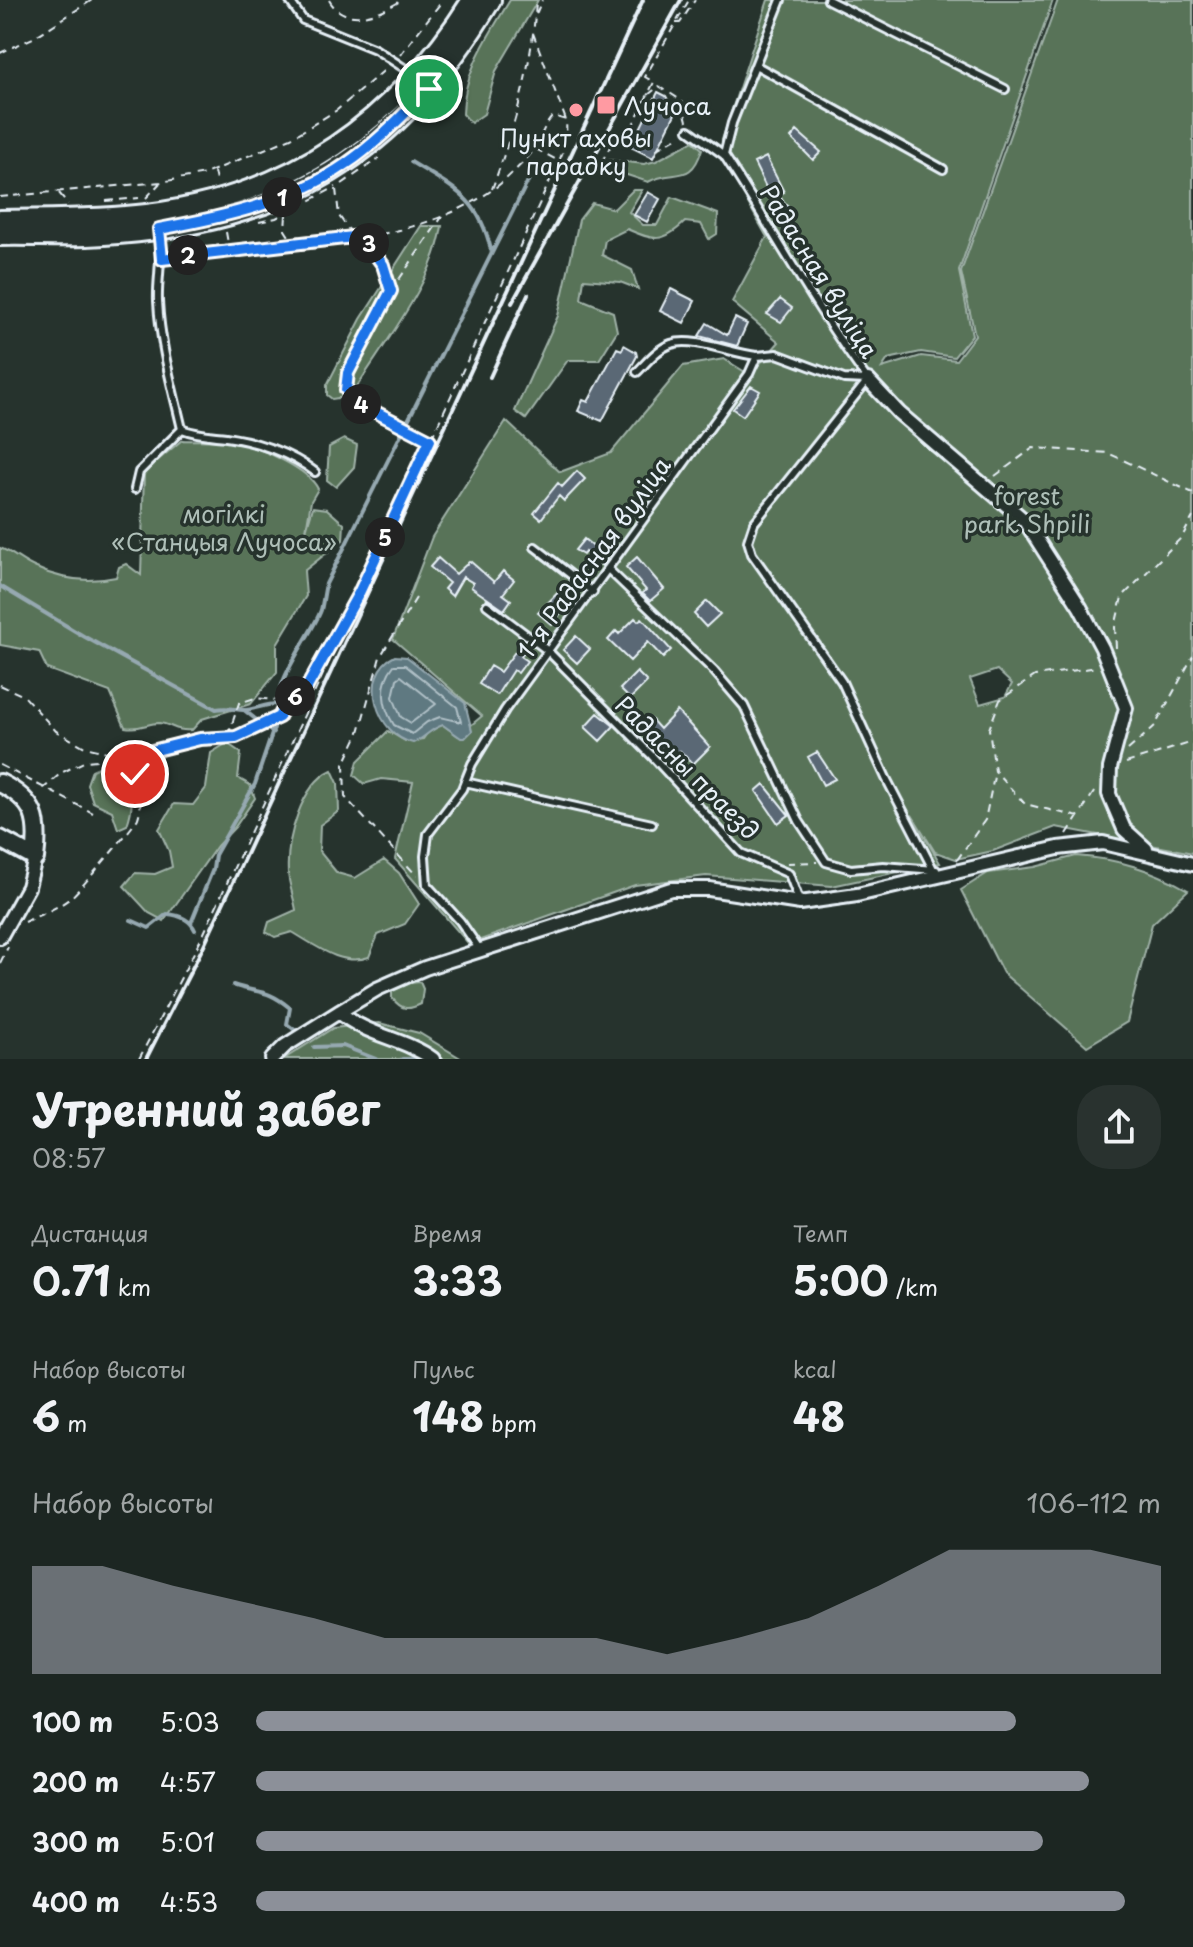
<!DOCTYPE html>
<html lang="ru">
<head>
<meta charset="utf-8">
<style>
	:root { --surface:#1c2622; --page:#29322f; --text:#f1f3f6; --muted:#a0a5a5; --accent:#8c9099 }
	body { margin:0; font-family:"Playpen Sans",sans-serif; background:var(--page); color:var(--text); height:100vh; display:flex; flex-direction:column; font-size:30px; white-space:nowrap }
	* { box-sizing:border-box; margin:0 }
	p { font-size:26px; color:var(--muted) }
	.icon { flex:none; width:44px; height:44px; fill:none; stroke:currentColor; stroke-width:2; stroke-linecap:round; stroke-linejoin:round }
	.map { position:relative; height:1059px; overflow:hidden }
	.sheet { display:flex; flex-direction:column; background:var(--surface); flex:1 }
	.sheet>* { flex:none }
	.pin { position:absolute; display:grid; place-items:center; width:68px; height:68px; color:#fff; margin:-34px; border:4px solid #fff; border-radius:50%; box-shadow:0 2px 8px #0007 }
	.km { position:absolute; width:40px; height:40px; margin:-20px; border-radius:50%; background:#222; color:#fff; font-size:22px; line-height:40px; text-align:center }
	.round { display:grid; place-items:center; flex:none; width:84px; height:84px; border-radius:32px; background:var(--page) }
	.head { display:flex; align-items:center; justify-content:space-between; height:136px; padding:0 32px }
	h1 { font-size:44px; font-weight:700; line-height:60px }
	.stats { display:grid; grid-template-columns:repeat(3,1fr); gap:12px; height:136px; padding:8px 32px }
	.stats div { display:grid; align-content:center }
	.stats b { font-size:40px; font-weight:700 }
	.stats small { font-size:22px; font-weight:400 }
	.stats p { font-size:22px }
	.chart { height:224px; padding:16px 32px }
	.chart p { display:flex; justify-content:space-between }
	.chart svg { width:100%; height:144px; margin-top:8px; fill:var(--accent); opacity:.7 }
	ul { padding:0 32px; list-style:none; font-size:26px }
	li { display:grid; grid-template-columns:128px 96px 1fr; align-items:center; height:60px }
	li i { height:20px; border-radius:10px; background:var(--accent) }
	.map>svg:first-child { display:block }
	.green { fill:#587359; stroke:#a0b2a8; stroke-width:2; fill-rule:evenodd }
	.water { fill:#5f7981; stroke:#96a9b1; stroke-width:2 }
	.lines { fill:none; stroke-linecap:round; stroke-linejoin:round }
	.shore { stroke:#b1c1c8; stroke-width:2 }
	.stream { stroke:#96a9b1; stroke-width:4 }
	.building { fill:#5a6874; stroke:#e8f1f8; stroke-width:2 }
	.service-casing { stroke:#e8f1f8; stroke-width:12 }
	.minor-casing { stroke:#e8f1f8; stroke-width:18 }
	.tertiary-casing { stroke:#e8f1f8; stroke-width:22 }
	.secondary-casing { stroke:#e8f1f8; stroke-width:24 }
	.path { stroke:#e8f1f8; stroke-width:2; stroke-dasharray:8 6; stroke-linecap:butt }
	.service { stroke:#26332d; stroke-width:6 }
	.minor { stroke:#26332d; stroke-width:12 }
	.tertiary { stroke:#26332d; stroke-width:16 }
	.secondary { stroke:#26332d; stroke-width:18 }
	.rail { stroke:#e8f1f8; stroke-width:4 }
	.route-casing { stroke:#fff; stroke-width:16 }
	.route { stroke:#1a73e8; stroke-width:10 }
	.poi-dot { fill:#ff9aa2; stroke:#26332d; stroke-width:3 }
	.labels { text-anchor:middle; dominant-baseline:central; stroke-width:7; stroke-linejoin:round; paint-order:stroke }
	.poi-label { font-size:24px; fill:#e8f1f8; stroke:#26332d; text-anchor:start }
	.street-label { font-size:24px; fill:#e8f1f8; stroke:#26332d }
	.park-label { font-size:24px; fill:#aebfb8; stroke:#26332d }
</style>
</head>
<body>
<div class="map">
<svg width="1193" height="1059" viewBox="0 0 1193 1059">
	<rect width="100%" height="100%" fill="#26332d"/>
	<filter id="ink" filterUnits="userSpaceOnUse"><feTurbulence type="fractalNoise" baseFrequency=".0125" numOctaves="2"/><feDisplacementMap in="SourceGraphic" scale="16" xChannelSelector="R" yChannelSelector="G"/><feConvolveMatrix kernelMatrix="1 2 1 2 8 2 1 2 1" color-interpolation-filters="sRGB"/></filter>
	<g filter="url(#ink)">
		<!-- green -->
		<path class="green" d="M510,0H538L496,71L484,114L471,123L463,114C463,72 489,35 510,0Z
			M768,0H1053L959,271L972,335L954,357L921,352L888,359L882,368L921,356L956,360L975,335L961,272L1058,0H1193V853L1056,827L993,851L956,859L935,852L912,815L940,863L832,886L706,876L635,885L469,944L395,859L413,782L381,779L364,784L354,775L358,761L388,731L405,741L423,739L431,728L443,725L458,736L482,716L393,639L432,537L506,421L560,472L611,453L683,366L724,359L750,375L779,342L732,302L767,237L721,155L722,140ZM997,670L1012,684L1005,697L980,704L970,679Z
			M693,141L702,149C691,186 675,168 648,182L609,169L610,160L644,164L656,161Z
			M633,190H642L629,212L643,225H657L672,197L718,214L717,234L709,239L701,224L685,222C663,243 654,241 627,229L605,240L602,255L632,270L638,289L620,282L584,279L581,299L613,312L617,331L599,360H568L526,419L515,411L558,316L579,220L592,203L614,209Z
			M421,226H442C434,283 381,347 351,396L332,399L327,395V385L361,319Z
			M344,439L357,445L354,467L336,487L327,480L329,447Z
			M182,440C199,441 221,439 238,443C260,448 308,468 318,489L311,501L306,531L313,507L327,509L344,524L343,540L304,571L306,596L277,644V672L251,704L202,719L192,730C176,732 171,724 159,723C147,723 140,730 125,727L110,692L47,669L39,652L0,645V548C12,552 22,562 34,567C61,580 88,583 116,577L119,567L126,564L141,575L144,472Z
			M227,743L241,753L238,778L250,785L255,798L235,827L217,846L164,921L149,913L124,886L135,873L155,874L172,867L169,851L159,829L174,804L193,805L206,788L211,753Z
			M103,765L120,768C133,788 135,803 127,825L118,829L112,811L93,802L87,784L92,770Z
			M332,770L338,783L339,811L320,825L319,851L337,873L355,878L384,860L399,873L419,904L405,924L378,935L369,957C341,967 315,945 292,932L275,937L266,932L269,922L296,910C294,898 289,885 288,873C286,840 301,784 332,770Z
			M1076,856C1118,859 1151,869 1188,890L1152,924L1127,1022L1087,1046L1003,973L961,890L988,873L1035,867Z
			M420,982L423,989L421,1004C407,1011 401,1009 392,998V991L410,983Z
			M379,1023L419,1033L462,1059H284L333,1028Z"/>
		<!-- water -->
		<path class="water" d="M395,656L407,657L465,703L472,731L465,738H461L443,725C430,729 425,738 413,743C377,736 357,674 395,656Z"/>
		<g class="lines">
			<!-- shore -->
			<path class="shore" d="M394,665H405L457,707L461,722L440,717L427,722L412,734L394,725C382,706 379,684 394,665Z
				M401,676L436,704L411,723L401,717L393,697L397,679Z"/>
			<!-- stream -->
			<path class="stream" d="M411,162C453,188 479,197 491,250
				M0,586L85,637L216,709C227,707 233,709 243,710C254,710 265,704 277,704
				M244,710L273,733
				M131,920L149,928L167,914C179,915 190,919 195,930
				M191,923L213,869L215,855L255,784L280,710C269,688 313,633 321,610C323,602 324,593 326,584L537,163
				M233,985C259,994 266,988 290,1008L287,1024L296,1031
				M314,1047L343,1046L376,1059
				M402,1059H413"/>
		</g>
		<!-- building -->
		<path class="building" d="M658,92L666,96L675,114L653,158L631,147Z
			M797,131L821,152L813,160L791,138Z
			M766,157L784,192L778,195L793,212L782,221L775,214L778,212L754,163Z
			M648,192L660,199L647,222L634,215Z
			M671,289L695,301L684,323L660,311Z
			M780,299L792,308L781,322L767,314Z
			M735,318L747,324L737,346L699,336L707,323L727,335Z
			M624,345L636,352L637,356L602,421L578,411L583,400L588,402L617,348L622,350Z
			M751,386L760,391L743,416L733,409Z
			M577,471L585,479L564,501L559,496L541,519L534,513L558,483L562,487Z
			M609,530L619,537L602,566L585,552L583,555L575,550L584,539L596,549Z
			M637,557L664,589L650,601L642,593L646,590L626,567Z
			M438,558L456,574L470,561L494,582L503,571L514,580L503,594L511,600L504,610L471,587L473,583L463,577L452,596L444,589L449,583L430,567Z
			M569,581L579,588L552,625L538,613Z
			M707,601L720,614L706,627L694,614Z
			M635,618L638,621L642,618L671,650L663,658L648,642L630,661L608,640L616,631L619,634Z
			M576,636L590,649L577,663L563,650Z
			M520,645L526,649L521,657L527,661L518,673L513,670L497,695L479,684L490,666L500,672Z
			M637,672L647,682L630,699L620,689Z
			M677,711L710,747L693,764L680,751L667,764L661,757L663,754L640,730L651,719L660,729Z
			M598,713L614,726L600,741L585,727Z
			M817,752L835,779L823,785L808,757Z
			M764,784L789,815L778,823L756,791Z"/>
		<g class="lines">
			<defs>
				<path id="service" d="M289,0L303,20L375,49L413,74
					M781,0L732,123L724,155C773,230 815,308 868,380L754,523L748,541L752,554L842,682L886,778L933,869
					M828,0L1005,89
					M757,66L943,169
					M689,130L724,155
					M159,233C163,256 157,278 158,301C160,344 172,386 182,429
					M637,372C647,362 657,349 671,344C693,336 733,354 757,356
					M135,489L139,472L182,429C197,435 209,435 226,437C255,441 291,453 315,472
					M535,547L593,592
					M609,570L714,671L744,706L799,821L826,862L851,869L883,866L936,870
					M487,605L548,651L652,756L741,853L789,874L800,903
					M465,782L652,824
					M480,950L460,921L427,885L425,856L428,834L462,789L472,764L505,710L749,374L757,356L777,354L844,379L868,380"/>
				<path id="minor" d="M868,380L899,413L1025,521L1080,607L1102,648L1126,708L1110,768L1109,794L1124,829L1146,849
					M0,937L28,887L35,858
					M339,1012C367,1036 404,1038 433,1059
					M272,1059L285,1046L339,1012L377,989L425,968L671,889H709L800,903L857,895L1058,848L1103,843L1193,864"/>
				<path id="tertiary" d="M0,783C36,801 40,820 35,858L0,839"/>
				<path id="secondary" d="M0,220C48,219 99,220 147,214C292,196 395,122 472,0
					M0,236C34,235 69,238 104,235C286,224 397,156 491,0"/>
			</defs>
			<!-- service casing -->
			<use href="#service" class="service-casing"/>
			<!-- minor casing -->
			<use href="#minor" class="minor-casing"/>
			<!-- tertiary casing -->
			<use href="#tertiary" class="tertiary-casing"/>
			<!-- secondary casing -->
			<use href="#secondary" class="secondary-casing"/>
			<!-- path -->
			<path class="path" d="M329,0C345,28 380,14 402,0
				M536,14L542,0
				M676,23H680L695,0
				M533,33L566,120C567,136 566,146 559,161L536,149
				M0,53L33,38L92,0
				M400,55L443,0
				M648,95L659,86L682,101L687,121
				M657,149L681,135
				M601,163L614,140L623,145L654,82L645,77L689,0
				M214,172L217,185
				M342,184L379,158
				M336,189L339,216L354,237
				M492,189C514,129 533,64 536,0
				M59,193L68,204
				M0,197L161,182L205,174L291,138L337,110L387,68
				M146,198L160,183
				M106,201L139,198
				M286,215L285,230L294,244
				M259,222L276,218L336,187
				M226,232L229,249
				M363,236L383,265L391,291L348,373L346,390L364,406L429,440
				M171,257C274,244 424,251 506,179C515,170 529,158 535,148C542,136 543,126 553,116L566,120
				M391,291L442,217
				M995,476L1033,448L1108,453L1193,493
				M416,598L380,657L359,732L344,764L345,797L417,876
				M1116,648L1115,627L1122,597L1182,537L1193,517
				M0,685L24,696L56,731L85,747L128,757L200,739L236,737L279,717L287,701L306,689L353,604
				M228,736L239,703L255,698L287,701
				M1128,750L1155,726L1193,656
				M1126,763L1193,742
				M0,765L93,813
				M1079,817L1025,804L995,771L989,729L1000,700L1035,676L1098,667
				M1067,834L1096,789
				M957,860L985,820L995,772
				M787,863L817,862
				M24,922C39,915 56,909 69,899C77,894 136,824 138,818C145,797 136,777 128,757L86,761L61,773L44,788
				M0,963L8,947
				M139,1059L204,933L559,161"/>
			<!-- service -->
			<use href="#service" class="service"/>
			<!-- minor -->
			<use href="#minor" class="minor"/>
			<!-- tertiary -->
			<use href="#tertiary" class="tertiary"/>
			<!-- secondary -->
			<use href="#secondary" class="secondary"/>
			<!-- rail -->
			<path class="rail" d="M512,303L681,0
				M490,377L528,294
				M146,1059L203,947L643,0"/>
		</g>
	</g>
	<g class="lines" filter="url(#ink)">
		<defs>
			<path id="route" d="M135,774L128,757L200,739L236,737L279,717L287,701L306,689L359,593L430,440L364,406L346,390L348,373L391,291L383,265L362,236L162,259L159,229C224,217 290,203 346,164C377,143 402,116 429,89"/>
		</defs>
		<!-- route casing -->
		<use href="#route" class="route-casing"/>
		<!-- route -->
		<use href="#route" class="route"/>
	</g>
	<!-- markers -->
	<g class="poi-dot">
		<rect x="596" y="95" width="20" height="20" rx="4"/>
		<circle cx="576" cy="110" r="8"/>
	</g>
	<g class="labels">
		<!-- poi labels -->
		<g class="poi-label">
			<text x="624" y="105">Лучоса</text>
			<text x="576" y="137" text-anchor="middle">Пункт аховы<tspan x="576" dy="28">парадку</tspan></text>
		</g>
		<!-- street labels -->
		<g class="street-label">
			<text transform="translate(820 271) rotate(58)">Радасная вуліца</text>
			<text transform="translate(593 557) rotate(-54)">1-я Радасная вуліца</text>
			<text transform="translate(688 767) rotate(45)">Радасны праезд</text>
		</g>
		<!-- park labels -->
		<g class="park-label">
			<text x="1027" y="495">forest<tspan x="1027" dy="28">park Shpili</tspan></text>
			<text x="224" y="513">могілкі<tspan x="224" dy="28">«Станцыя Лучоса»</tspan></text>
		</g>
	</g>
</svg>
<div class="pin" style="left:429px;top:89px;background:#1e9e55"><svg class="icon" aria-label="arrive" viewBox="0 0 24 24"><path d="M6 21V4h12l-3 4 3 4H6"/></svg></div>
<div class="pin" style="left:135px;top:774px;background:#d93025"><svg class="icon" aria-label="check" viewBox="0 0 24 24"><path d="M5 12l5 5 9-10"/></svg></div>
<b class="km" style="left:282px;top:197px">1</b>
<b class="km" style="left:188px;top:255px">2</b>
<b class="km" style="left:369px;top:243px">3</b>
<b class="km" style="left:361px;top:404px">4</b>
<b class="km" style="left:385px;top:537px">5</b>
<b class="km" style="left:295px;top:696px">6</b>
</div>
<section class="sheet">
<div class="head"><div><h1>Утренний забег</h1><p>08:57</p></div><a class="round"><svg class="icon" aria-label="share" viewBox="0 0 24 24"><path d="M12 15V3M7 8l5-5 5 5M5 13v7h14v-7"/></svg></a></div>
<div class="stats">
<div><p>Дистанция</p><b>0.71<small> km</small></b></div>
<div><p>Время</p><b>3:33</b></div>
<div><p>Темп</p><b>5:00<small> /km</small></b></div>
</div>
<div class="stats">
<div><p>Набор высоты</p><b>6<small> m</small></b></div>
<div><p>Пульс</p><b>148<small> bpm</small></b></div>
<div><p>kcal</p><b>48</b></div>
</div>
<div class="chart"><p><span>Набор высоты</span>106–112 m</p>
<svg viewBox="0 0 160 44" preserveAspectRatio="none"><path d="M0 44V11L10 11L20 17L30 22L40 27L50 33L60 33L70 33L80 33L90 38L100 33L110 27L120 17L130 6L140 6L150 6L160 11V44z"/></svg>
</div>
<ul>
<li><b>100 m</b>5:03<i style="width:84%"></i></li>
<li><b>200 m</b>4:57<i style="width:92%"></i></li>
<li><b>300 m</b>5:01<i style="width:87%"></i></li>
<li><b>400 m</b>4:53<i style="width:96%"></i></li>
</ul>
</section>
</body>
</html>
